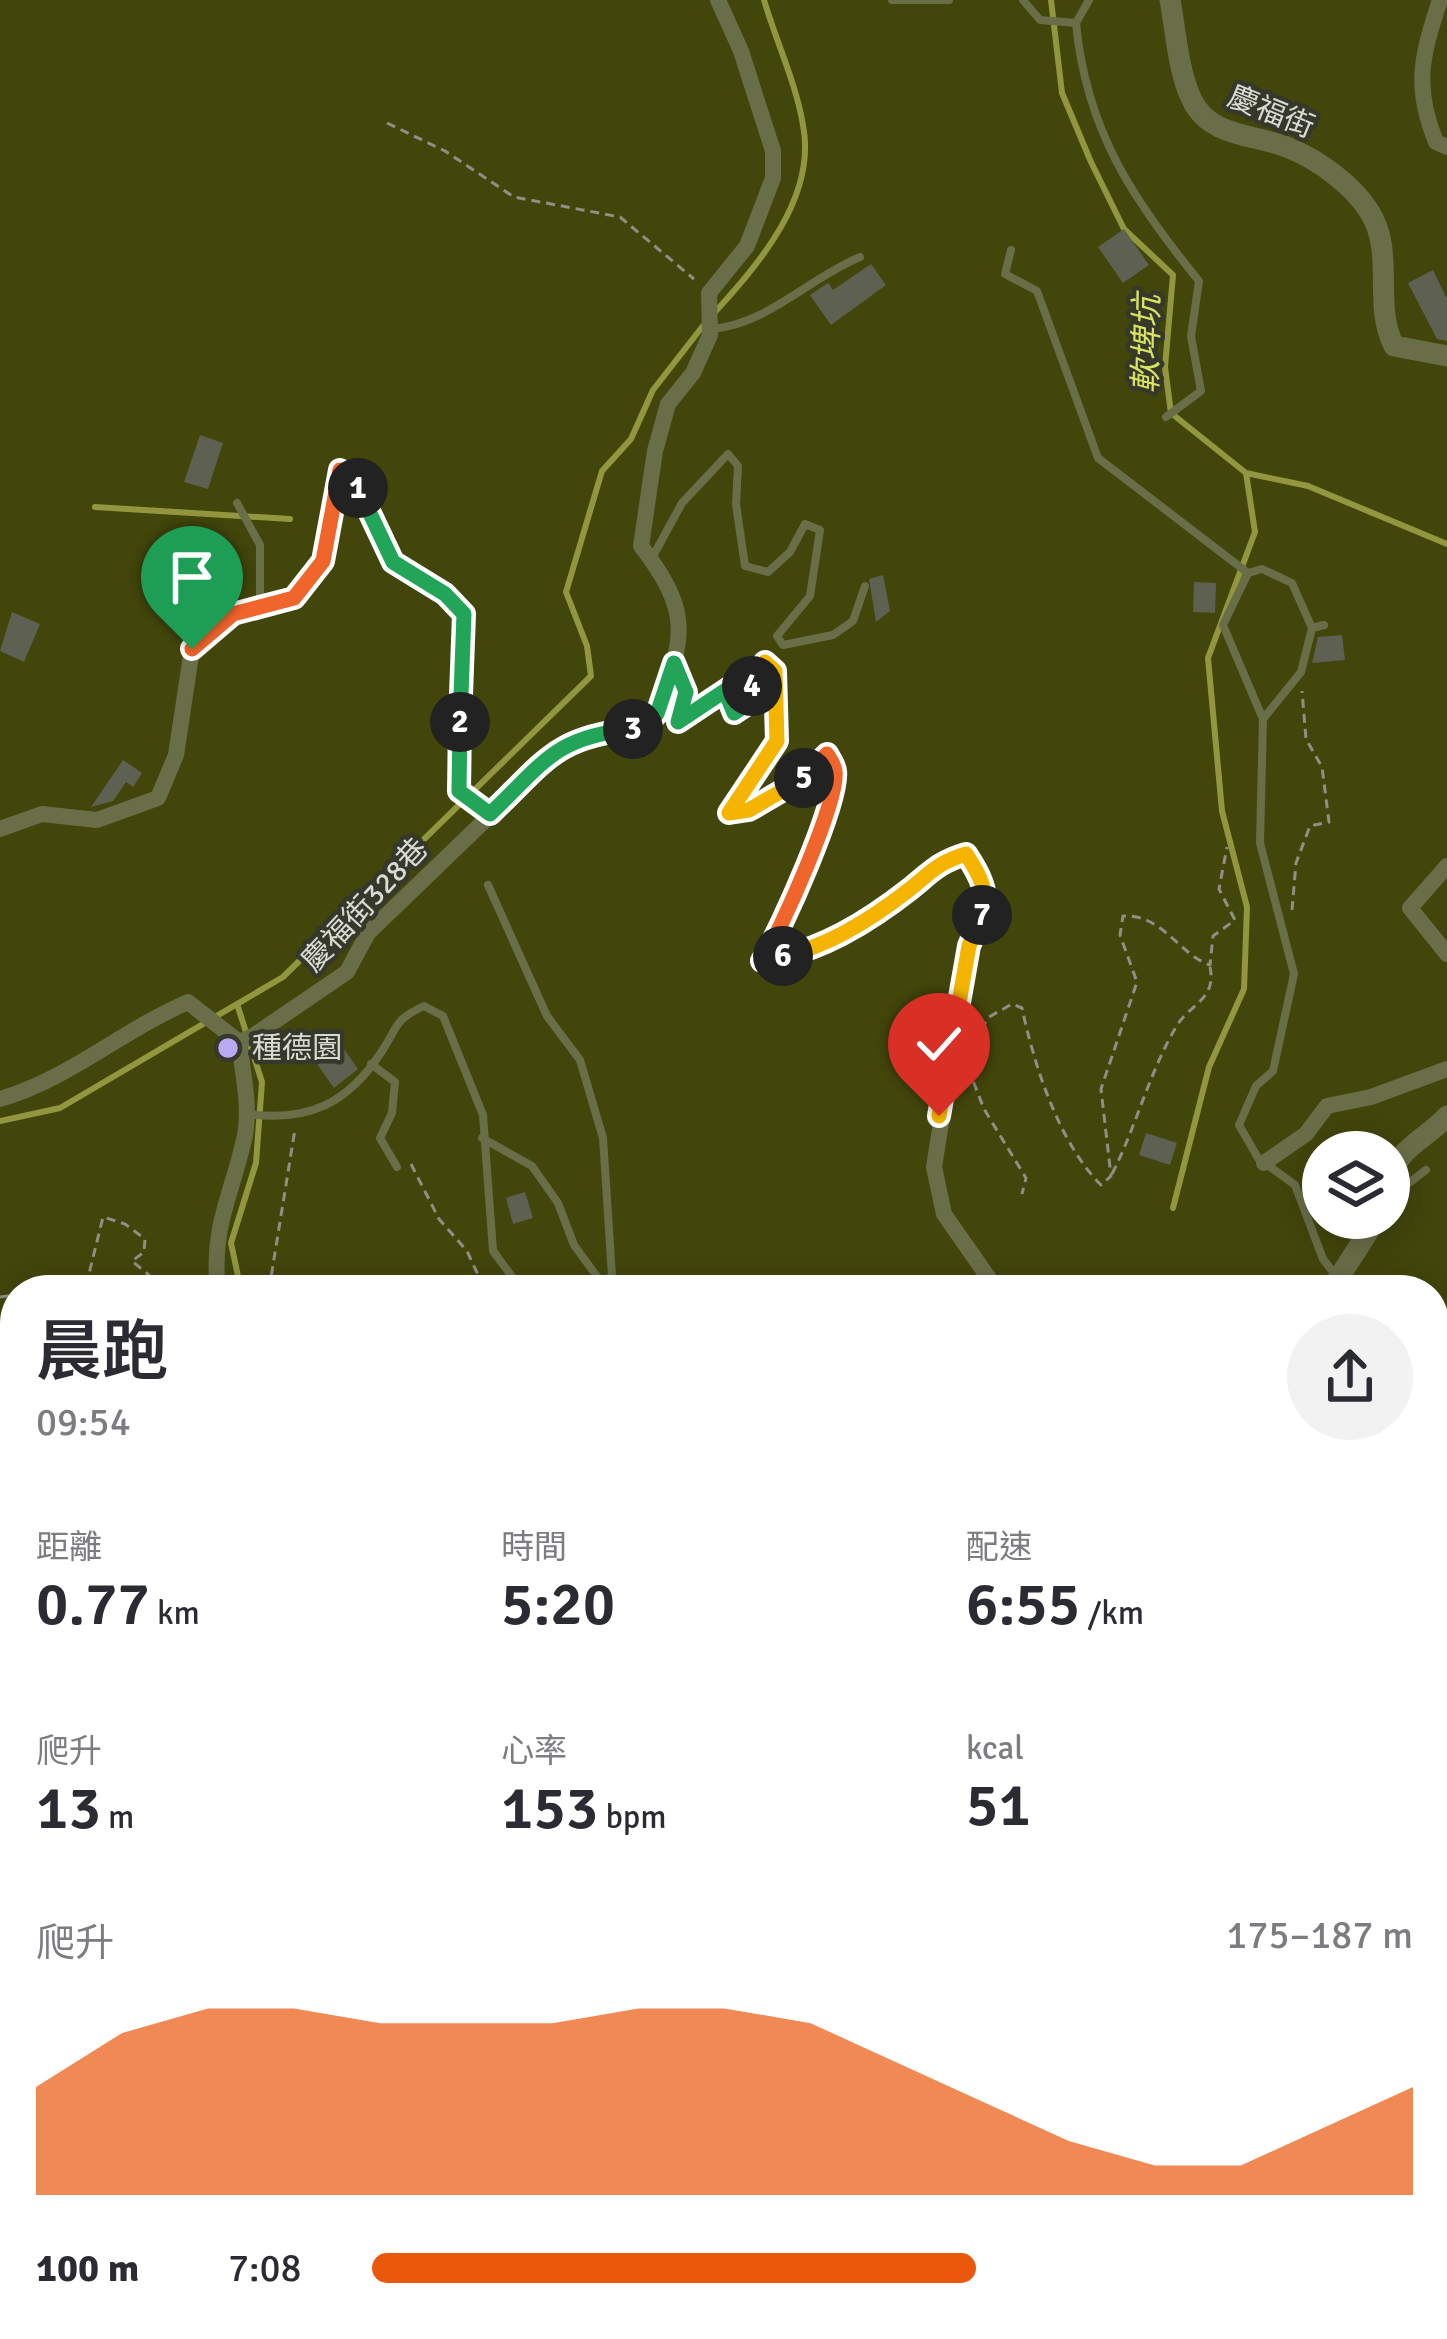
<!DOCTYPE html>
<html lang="zh-TW">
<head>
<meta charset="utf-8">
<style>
	:root { --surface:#fff; --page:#f2f2f3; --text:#2b2b33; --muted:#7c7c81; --accent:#ea580c }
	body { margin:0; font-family:Signika,"Noto Sans TC",sans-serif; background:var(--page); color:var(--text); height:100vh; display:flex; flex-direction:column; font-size:45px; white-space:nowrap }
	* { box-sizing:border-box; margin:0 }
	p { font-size:39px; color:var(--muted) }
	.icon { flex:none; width:66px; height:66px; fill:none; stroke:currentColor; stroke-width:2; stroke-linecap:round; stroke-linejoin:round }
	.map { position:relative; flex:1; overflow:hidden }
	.side { position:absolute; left:0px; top:1275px; width:1449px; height:1065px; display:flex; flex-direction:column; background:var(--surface); border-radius:48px 48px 0 0; box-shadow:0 6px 30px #0003 }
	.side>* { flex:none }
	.buttons { position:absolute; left:1302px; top:1131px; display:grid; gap:24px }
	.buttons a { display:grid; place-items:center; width:108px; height:108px; border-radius:50%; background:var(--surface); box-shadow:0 6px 30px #0003; font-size:60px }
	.pin { position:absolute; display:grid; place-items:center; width:102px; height:102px; color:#fff; margin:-123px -51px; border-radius:50% 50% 50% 0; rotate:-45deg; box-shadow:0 0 12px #0007 }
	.pin .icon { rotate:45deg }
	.km { position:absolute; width:60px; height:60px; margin:-30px; border-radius:50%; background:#222; color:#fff; font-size:33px; line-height:60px; text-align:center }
	.round { display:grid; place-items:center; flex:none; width:126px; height:126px; border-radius:63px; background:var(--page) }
	.summary { display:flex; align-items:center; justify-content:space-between; height:204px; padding:0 36px }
	h1 { font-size:66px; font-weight:600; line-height:90px }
	.stats { display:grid; grid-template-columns:repeat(3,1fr); gap:18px; height:204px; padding:12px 36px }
	.stats div { display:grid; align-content:center }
	.stats b { font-size:60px; font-weight:600 }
	.stats small { font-size:33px; font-weight:400 }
	.stats p { font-size:33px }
	.chart { height:336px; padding:24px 36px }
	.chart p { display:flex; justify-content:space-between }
	.chart svg { width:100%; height:216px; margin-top:12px; fill:var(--accent); opacity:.7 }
	ul { padding:0 36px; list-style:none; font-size:39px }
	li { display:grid; grid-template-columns:192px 144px 1fr; align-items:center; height:90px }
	li i { height:30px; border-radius:15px; background:var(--accent) }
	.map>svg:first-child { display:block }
	.green { fill:#42460b; fill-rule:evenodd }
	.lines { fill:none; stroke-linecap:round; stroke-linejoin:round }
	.stream { stroke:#92963f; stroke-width:6 }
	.building { fill:#5e6052 }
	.path { stroke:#8e8f85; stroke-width:3; stroke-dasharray:9 6; stroke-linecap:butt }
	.service { stroke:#6a6e48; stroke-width:8 }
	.minor { stroke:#6a6e48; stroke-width:16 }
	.tertiary { stroke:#6a6e48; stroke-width:21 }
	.split-1-casing { stroke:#fff; stroke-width:24 }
	.split-2-casing { stroke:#fff; stroke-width:24 }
	.split-3-casing { stroke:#fff; stroke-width:24 }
	.split-4-casing { stroke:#fff; stroke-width:24 }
	.split-5-casing { stroke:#fff; stroke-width:24 }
	.split-6-casing { stroke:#fff; stroke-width:24 }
	.split-7-casing { stroke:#fff; stroke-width:24 }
	.split-8-casing { stroke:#fff; stroke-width:24 }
	.split-1 { stroke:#f0652b; stroke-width:15 }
	.split-2 { stroke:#22a559; stroke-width:15 }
	.split-3 { stroke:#22a559; stroke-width:15 }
	.split-4 { stroke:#22a559; stroke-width:15 }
	.split-5 { stroke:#f5b400; stroke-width:15 }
	.split-6 { stroke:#f0652b; stroke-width:15 }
	.split-7 { stroke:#f5b400; stroke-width:15 }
	.split-8 { stroke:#f5b400; stroke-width:15 }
	.poi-dot { fill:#baaaf6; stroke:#36382b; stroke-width:4.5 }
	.labels { text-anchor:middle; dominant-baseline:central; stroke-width:9; stroke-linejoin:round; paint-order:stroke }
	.street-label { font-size:30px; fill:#d9dad2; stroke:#36382b }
	.poi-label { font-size:30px; fill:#d9dad2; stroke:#36382b; text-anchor:start }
	.water-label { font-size:33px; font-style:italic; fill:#d8e35f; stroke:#36382b }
</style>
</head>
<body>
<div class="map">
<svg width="1447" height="2339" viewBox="0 0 1447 2339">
	<rect width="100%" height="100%" fill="#36382b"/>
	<!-- green -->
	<path class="green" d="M0,0H1447V2339H0ZM1323,1152H1389V1218H1323ZM15,1290H1434V2325H15Z"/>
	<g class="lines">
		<!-- stream -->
		<path class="stream" d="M1051,0L1062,93L1091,162L1124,229L1173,275L1165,367L1171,413L1246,473L1308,486L1447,544
			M714,313C759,264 817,197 803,125C796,83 776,41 764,0
			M95,507L290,519
			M237,1004L262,1082L256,1163L231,1243L241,1290
			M0,1121L60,1108L283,977L591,676L587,646L566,592L602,471L631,439L653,390L706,322
			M1173,1208L1209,1067L1244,989L1247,907L1222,811L1208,658L1255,532L1246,473"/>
	</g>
	<!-- building -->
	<path class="building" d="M1124,229L1149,265L1123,283L1098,247Z
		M871,264L886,285L831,325L810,295L828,283L833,290Z
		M1433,270L1447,299V341L1437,339L1408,283Z
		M200,435L223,443L208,489L184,482Z
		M883,575L890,611L876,622L869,579Z
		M1194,582L1216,583L1215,613L1193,612Z
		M12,612L40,624L24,662L0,651Z
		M1342,635L1345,660L1312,663L1318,637Z
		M123,760L142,773L133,787L126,782L113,801L91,807Z
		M342,1046L358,1069L334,1088L317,1064Z
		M1146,1133L1177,1143L1170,1165L1139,1155Z
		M525,1192L533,1218L513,1224L506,1198Z"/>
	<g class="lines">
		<!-- path -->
		<path class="path" d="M387,123L445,151L514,197L620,217L694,279
			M684,687L678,722L735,684L728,698L734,713L749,703L765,662L775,671L777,741L729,813C768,807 801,781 828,754L836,772L786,921L762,961L817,949L894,899
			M1292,910L1296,863L1310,826L1329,822L1322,767L1306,739L1302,691
			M973,1042L989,1017L1012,1004L1022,1008C1034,1065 1059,1143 1101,1185L1111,1176L1101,1089L1137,982L1120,935L1123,916C1163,914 1178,954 1210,965L1213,936L1235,920L1219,889L1227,847
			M968,1068L984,1109L1026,1178L1022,1194
			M411,1164L439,1219L467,1251L485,1290
			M1112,1174C1136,1127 1149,1073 1176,1027C1189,1004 1217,1000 1210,967
			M86,1286L103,1217L125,1224L145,1239L144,1252L132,1261L149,1275L156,1290
			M81,1290L86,1286L100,1290
			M187,1290L199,1280
			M269,1290L295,1129
			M0,1297L15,1295
			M0,2096L15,2089
			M0,2137L15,2134"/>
		<!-- service -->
		<path class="service" d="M892,0H949
			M1023,0L1040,20L1076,23L1089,0
			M1076,23C1086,130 1133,200 1199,281L1191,336L1201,391L1166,417
			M1011,250L1005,274L1037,291L1098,458L1248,573L1223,625L1263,719L1260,843L1294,974L1273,1071L1256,1086L1239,1125L1258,1158L1295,1185L1323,1259L1337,1277
			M712,329C768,324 809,278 860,257
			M237,503L260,545V606
			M652,558L682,503L728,454L738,466L736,504L745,566L768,572L790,552L805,524L820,530L810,596L777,636L783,645L833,635L853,621L865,586
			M1248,573L1262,569L1292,583L1312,628L1324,625
			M1263,719L1301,672L1312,628
			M371,1064L395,1082L392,1113L380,1138L397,1167
			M248,1114C308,1122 348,1104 382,1051C399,1025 394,1020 424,1006L443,1016L483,1115L493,1251L522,1290
			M482,1138L532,1166L558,1203L574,1245L601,1282L612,1276L603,1138L580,1060L547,1016L488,885
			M1389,1198L1426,1170"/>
		<!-- minor -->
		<path class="minor" d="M1440,0C1422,55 1413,86 1436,142L1447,147
			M0,829L42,814L97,820L158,798L176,755L192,649L233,614L294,598L324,561L340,470C377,499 371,535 393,562C408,581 445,593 464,614L459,791L490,814
			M1447,866L1410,908L1447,954
			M911,888L937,862L966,854L978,871L987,904L969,946L934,1167L944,1214L997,1290
			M0,1099C69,1079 121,1031 188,1002L239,1042L253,1036L347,972L368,933L564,744C596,730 627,732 657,714C684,637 693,614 641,546L655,451L668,404L693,373L710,335L709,293L747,246L773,178V151L741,51L718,0
			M1264,1163L1306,1134L1327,1106L1371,1097L1447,1069
			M218,1290C211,1230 230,1199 243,1144C252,1111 243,1076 239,1042
			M0,1500L15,1503
			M0,2205L15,2196
			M0,2237L15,2247
			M729,2325H772
			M148,2339L187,2333L191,2325"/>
		<!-- tertiary -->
		<path class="tertiary" d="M1170,0C1176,32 1178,71 1192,100C1210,138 1256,134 1289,148C1317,159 1353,185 1369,211C1396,252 1372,303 1394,346L1447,356
			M1389,1179C1400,1146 1425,1140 1447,1116
			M1331,1290L1377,1218
			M1434,1455L1447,1447"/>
	</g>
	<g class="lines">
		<defs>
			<path id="split-1" d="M192,649L233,614L294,598L323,561L340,470L358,488"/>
			<path id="split-2" d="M358,488L393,562L445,594L464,614L460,722"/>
			<path id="split-3" d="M460,722L459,791L490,814C545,762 554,737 633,729"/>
			<path id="split-4" d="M633,729L657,714L674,663L686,692L678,722L735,684L728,698L734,713L749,703L752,686"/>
			<path id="split-5" d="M752,686L765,662L775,671L777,741L729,813L749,810L804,778"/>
			<path id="split-6" d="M783,956L762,961C779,934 840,799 835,771C834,764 830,759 827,754L804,778"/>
			<path id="split-7" d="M783,956C828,947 873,918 910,889C931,872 939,862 966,854C978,872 991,894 982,915"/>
			<path id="split-8" d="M939,1116L969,946L982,915"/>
		</defs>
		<!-- split-1 casing -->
		<use href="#split-1" class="split-1-casing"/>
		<!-- split-2 casing -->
		<use href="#split-2" class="split-2-casing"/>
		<!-- split-3 casing -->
		<use href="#split-3" class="split-3-casing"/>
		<!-- split-4 casing -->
		<use href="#split-4" class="split-4-casing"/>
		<!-- split-5 casing -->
		<use href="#split-5" class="split-5-casing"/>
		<!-- split-6 casing -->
		<use href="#split-6" class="split-6-casing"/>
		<!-- split-7 casing -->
		<use href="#split-7" class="split-7-casing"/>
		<!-- split-8 casing -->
		<use href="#split-8" class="split-8-casing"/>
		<!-- split-1 -->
		<use href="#split-1" class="split-1"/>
		<!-- split-2 -->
		<use href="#split-2" class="split-2"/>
		<!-- split-3 -->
		<use href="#split-3" class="split-3"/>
		<!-- split-4 -->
		<use href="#split-4" class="split-4"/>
		<!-- split-5 -->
		<use href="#split-5" class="split-5"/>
		<!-- split-6 -->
		<use href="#split-6" class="split-6"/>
		<!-- split-7 -->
		<use href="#split-7" class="split-7"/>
		<!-- split-8 -->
		<use href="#split-8" class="split-8"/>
	</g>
	<!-- markers -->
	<circle class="poi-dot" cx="228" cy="1048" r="12"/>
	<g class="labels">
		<!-- street labels -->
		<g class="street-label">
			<text transform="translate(1271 112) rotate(22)">慶福街</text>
			<text transform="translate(365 905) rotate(-47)">慶福街328巷</text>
		</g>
		<!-- poi labels -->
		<g class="poi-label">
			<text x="252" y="1048">種德園</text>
		</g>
		<!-- water labels -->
		<g class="water-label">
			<text transform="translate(1147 344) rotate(-89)">軟埤坑</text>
		</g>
	</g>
</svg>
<div class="buttons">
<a><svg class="icon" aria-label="layers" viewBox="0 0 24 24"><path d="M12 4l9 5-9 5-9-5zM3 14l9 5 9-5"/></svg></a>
</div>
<div class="pin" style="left:192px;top:649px;background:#1e9e55"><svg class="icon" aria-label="arrive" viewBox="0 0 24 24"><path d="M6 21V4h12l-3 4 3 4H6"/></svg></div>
<div class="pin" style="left:939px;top:1116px;background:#d93025"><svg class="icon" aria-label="check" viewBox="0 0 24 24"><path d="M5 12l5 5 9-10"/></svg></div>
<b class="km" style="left:358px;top:488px">1</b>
<b class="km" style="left:460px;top:722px">2</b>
<b class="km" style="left:633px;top:729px">3</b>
<b class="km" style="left:752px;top:686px">4</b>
<b class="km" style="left:804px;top:778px">5</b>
<b class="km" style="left:783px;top:956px">6</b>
<b class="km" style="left:982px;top:915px">7</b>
<section class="side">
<div class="summary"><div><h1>晨跑</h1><p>09:54</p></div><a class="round"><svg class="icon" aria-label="share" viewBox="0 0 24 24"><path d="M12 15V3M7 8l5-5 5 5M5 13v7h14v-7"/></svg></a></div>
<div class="stats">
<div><p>距離</p><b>0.77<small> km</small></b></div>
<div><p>時間</p><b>5:20</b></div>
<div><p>配速</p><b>6:55<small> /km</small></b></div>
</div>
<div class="stats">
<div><p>爬升</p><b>13<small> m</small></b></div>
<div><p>心率</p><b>153<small> bpm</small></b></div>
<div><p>kcal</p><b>51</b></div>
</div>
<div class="chart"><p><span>爬升</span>175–187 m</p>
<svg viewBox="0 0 160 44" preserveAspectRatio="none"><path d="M0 44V22L10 11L20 6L30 6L40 9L50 9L60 9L70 6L80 6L90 9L100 17L110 25L120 33L130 38L140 38L150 30L160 22V44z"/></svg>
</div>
<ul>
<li><b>100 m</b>7:08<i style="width:58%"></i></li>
</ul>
</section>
</div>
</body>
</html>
